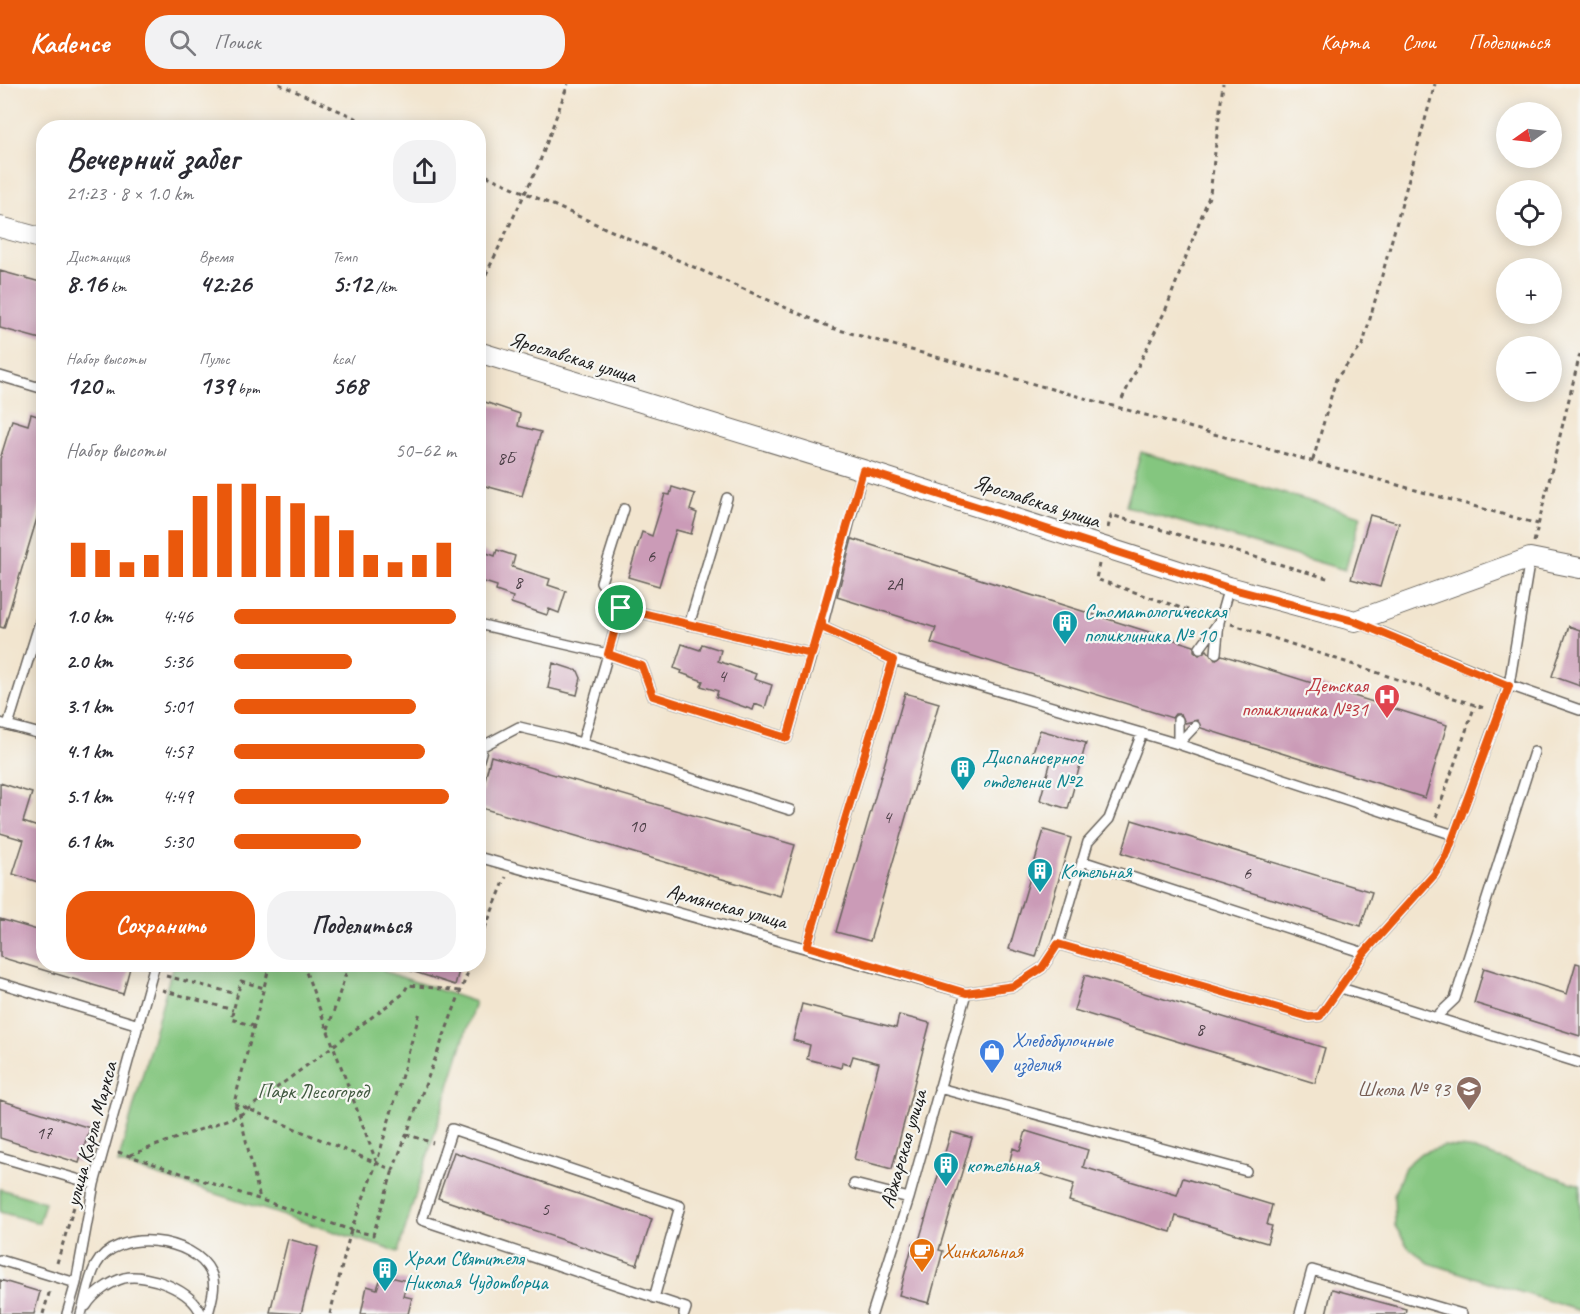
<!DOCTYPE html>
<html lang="ru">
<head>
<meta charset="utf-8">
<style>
	:root { --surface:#fff; --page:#f2f2f3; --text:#2b2b33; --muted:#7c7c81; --accent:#ea580c }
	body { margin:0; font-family:Caveat,sans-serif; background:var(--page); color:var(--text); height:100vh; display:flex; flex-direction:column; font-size:22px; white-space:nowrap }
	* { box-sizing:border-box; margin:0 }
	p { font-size:20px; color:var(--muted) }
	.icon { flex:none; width:33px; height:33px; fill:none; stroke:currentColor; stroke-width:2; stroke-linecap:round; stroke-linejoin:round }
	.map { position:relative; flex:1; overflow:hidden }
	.panel { position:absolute; left:36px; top:36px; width:450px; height:852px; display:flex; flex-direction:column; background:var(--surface); border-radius:24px; box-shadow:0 3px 15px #0003 }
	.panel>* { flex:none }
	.needle { width:39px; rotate:256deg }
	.buttons { position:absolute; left:1496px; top:18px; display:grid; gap:12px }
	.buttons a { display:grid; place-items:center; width:66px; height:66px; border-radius:50%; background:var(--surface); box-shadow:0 3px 15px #0003; font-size:30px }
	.pin { position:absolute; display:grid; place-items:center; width:51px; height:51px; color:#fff; margin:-26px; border:3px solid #fff; border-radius:50%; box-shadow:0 2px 6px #0007 }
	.round { display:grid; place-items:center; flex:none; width:63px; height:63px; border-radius:24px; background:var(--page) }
	.overview { display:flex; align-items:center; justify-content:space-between; height:102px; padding:0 30px }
	h1 { font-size:33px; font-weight:600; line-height:45px }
	.figures { display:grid; grid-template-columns:repeat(3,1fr); gap:9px; height:102px; padding:6px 30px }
	.figures div { display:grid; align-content:center }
	.figures b { font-size:26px; font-weight:600 }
	.figures small { font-size:16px; font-weight:400 }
	.figures p { font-size:16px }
	.chart { height:168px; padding:12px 30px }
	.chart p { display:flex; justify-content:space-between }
	.chart svg { width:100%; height:108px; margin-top:6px; stroke:var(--accent); stroke-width:6 }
	.action { display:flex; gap:12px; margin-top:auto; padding:12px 30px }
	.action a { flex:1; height:69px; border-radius:24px; background:var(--accent); color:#fff; font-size:24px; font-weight:600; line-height:69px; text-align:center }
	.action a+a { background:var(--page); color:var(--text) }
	ul { padding:0 30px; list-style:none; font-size:20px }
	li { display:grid; grid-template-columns:96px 72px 1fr; align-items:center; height:45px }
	li i { height:15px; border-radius:8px; background:var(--accent) }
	header { display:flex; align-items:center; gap:36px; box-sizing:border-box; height:84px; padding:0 30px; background:var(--accent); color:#fff }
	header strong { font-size:28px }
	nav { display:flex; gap:33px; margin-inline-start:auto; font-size:21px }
	.search { width:420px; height:54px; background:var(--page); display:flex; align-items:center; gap:15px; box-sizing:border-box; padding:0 21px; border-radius:24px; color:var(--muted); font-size:22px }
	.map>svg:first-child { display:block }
	.green { fill:#84c67f; stroke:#50714e; stroke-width:1.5 }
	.building { fill:#cb9bb7 }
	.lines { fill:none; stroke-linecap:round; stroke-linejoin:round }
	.service-casing { stroke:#67625b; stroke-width:12 }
	.minor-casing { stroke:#67625b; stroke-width:22 }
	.path { stroke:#67625b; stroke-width:3; stroke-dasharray:4.5 4.5; stroke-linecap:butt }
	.service { stroke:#fff; stroke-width:9 }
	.minor { stroke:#fff; stroke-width:20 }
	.route-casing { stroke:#fff; stroke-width:12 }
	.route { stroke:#ea580c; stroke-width:8 }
	.labels { text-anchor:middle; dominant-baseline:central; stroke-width:4.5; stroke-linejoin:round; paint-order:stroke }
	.number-label { font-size:18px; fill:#483c43 }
	.street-label { font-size:21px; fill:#1c1c1c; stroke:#f6f6f2 }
	.culture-label { font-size:21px; fill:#0d838f; stroke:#f6f6f2; text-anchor:start }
	.health-label { font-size:21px; fill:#be3a42; stroke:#f6f6f2; text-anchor:end }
	.shop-label { font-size:21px; fill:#366cbe; stroke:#f6f6f2; text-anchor:start }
	.education-label { font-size:21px; fill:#785e54; stroke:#f6f6f2; text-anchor:end }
	.park-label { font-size:21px; fill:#40583f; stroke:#f6f6f2 }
	.food-label { font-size:21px; fill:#c56008; stroke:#f6f6f2; text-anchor:start }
</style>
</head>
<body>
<header>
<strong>Kadence</strong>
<div class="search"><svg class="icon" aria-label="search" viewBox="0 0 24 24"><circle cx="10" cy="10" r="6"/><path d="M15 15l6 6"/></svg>Поиск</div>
<nav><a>Карта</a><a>Слои</a><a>Поделиться</a></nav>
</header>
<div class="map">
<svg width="1580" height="1230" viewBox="0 0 1580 1230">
	<rect width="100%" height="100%" fill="#f6f6f2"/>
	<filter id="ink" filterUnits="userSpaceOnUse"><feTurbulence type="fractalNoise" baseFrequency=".0167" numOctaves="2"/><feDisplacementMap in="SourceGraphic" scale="12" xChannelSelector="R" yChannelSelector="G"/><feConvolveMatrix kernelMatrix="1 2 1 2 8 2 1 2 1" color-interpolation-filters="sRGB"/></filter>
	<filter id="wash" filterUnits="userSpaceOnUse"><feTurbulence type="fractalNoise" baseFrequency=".008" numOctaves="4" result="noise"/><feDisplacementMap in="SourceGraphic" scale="24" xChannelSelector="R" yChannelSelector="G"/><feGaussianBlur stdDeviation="1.35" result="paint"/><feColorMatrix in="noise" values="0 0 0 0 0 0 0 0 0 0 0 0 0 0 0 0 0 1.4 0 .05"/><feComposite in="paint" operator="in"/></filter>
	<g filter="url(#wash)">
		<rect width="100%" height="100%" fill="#f2e5cf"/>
		<!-- green -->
		<path class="green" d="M1141,368L1361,432L1345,486L1126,422Z
			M173,881H385L383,887L475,918L398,1168L118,1079Z
			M1444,1062L1469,1064L1580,1101V1227L1429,1179L1408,1163L1395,1142L1394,1110L1405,1083L1421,1069Z
			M0,1105L45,1118L39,1139L0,1128Z"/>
		<g id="blocks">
			<!-- building -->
			<path class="building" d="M0,187L44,199V256L0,244Z
				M482,317L520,330L518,342L541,348L522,412L478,400V331Z
				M31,330L44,334V411L4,544L0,543V375L12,336L28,341Z
				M672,403L695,410L690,426L697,429L691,450L676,446L659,502L628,493L642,448L652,452L665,410L670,411Z
				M1370,431L1399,439L1380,503L1351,495Z
				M852,455L1194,562V567L1199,571L1207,566L1215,576L1222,571L1447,641L1425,714L1201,644L1197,636L1185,639L1181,630H1175L1172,634L931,559L936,544L837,513Z
				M478,466L495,472L497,466L515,472L512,483L550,495L548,501L566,507L559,529L549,525L547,531L511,519L513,513L496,507L497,502L478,496Z
				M1569,542L1580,546V602L1552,592Z
				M682,560L700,566L702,560L721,566L718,577L756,590L754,595L772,601L765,624L755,620L753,626L716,613L718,607L701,602L703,597L681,589L682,587L674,584Z
				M553,579L578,587L581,594L577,611L548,604Z
				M905,609L939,619L870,857L836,848Z
				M1040,646L1086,659L1068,725L1040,716L1051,677L1032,671Z
				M491,672L795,761L780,812L478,723Z
				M0,699L32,709L23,738L44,745V800L13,790L24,756L0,749Z
				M1132,736L1372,808L1361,842L1122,769Z
				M1044,746L1071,754L1036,873L1009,865Z
				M0,835L44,848V880H131L123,910L0,873Z
				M1576,879L1580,880V952L1474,919L1484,884L1567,910Z
				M402,880H461L455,901L402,884Z
				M1085,891L1325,964L1315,999L1074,926Z
				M802,920L896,944L899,931L930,939L892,1085L854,1075L879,979L853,972L850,981L842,979L841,984L807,975L810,961L793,956Z
				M0,1016L90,1044L79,1079L0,1054Z
				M1026,1047L1088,1066L1083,1083L1177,1111L1183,1094L1272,1121L1267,1141L1272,1142L1267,1159L1176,1132L1171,1148L1069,1117L1074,1100L1009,1080L1013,1064L1020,1067Z
				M951,1048L972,1054L939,1166L943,1167L929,1219L899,1211L913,1159L918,1160Z
				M454,1068L652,1135L637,1181L438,1114Z
				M288,1155L318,1163L301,1230L270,1228Z
				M382,1191L407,1197L403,1212L412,1214L408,1230H361L367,1202L377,1205Z
				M0,1196L40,1208L34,1230H0Z
				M1332,1205L1406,1225L1405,1230H1326Z"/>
		</g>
	</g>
	<g filter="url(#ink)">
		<use href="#blocks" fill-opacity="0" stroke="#67625b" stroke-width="1.5"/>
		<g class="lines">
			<defs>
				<path id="service" d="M0,292L44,305
					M621,524L812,570
					M1357,538L1509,601L1580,626
					M478,540L608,570L621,524L601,498L624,425
					M689,541L727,414
					M1200,564L1219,538L1229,503
					M1216,569L1219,538
					M893,576L1178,660L1454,751
					M1178,636V660
					M0,639L44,651
					M8,641L44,525
					M582,660L608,570L642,582L653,612L787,654L821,538
					M1178,660L1195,642
					M478,679L483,662L519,643L565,654L790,726
					M478,773L966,909L1014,902L1042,884L1058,860L1088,758L1109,735L1142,649
					M1082,777L1364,869
					M1058,860L1309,933L1320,932L1364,869L1434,791L1446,773L1509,601L1530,474
					M807,863L893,576L822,543L863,386
					M0,899L139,941
					M1341,904L1580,979
					M1436,933L1455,915L1534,668
					M939,1004L1246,1087
					M0,1073L94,1100
					M854,1100L909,1114
					M0,1176L76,1199
					M654,1214L680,1122L452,1045L422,1136L686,1224L684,1230
					M86,1222C93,1210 110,1198 124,1194C148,1189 192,1206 201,1230
					M67,1230L76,1199L94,1100L155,880
					M81,1230C86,1215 88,1195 96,1181C116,1143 195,1153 211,1189C217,1201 211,1218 208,1230
					M872,1230L909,1114L966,909
					M1300,1230L1312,1186L1462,1230"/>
				<path id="minor" d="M0,143L44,155
					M478,268L863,386L1229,503L1355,537L1530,474L1580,484"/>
			</defs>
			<!-- service casing -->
			<use href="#service" class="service-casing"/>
			<!-- minor casing -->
			<use href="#minor" class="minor-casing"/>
			<!-- path -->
			<path class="path" d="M279,0L378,44
				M478,88L832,244L1538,440
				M478,207L539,80L568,0
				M1122,315L1166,225L1210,110L1223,0
				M1313,376L1336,295L1363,260L1435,0
				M1108,444L1111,431L1330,495
				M1534,458L1580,270
				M1099,480L1096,495L1208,533
				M1231,540L1487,625
				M1436,733L1475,621
				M478,861L506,793
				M270,880L234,1019L393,1086L471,880
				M303,880L376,1077
				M166,892L237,910
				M162,906L233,926
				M254,942L231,935L241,897L264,904
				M328,945L349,880
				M235,1021L240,1031L260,1115
				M406,1050L433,1059
				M118,1068L351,1146L377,1078L420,928
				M130,1071L240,1031L403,910L408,901L460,907
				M57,1179L76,1116
				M43,1230L50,1206
				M330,1230L351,1146L373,1151L393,1086"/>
			<!-- service -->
			<use href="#service" class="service"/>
			<!-- minor -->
			<use href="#minor" class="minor"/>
		</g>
	</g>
	<g class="lines" filter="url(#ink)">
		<defs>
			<path id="route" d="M621,524L812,570L822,538V543L893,576L807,862L966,909L1014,902L1042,884L1058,860L1309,933L1320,932L1364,869L1434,791L1446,773L1509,602L1354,537L1229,504L863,386L787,654L653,612L642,582L608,570L621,524"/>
		</defs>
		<!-- route casing -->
		<use href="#route" class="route-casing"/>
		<!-- route -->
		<use href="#route" class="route"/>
	</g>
	<!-- icons -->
	<defs>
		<symbol id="building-pin" viewBox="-11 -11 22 30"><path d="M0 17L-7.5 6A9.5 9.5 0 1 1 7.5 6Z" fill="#0f9aa8" stroke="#f6f6f2"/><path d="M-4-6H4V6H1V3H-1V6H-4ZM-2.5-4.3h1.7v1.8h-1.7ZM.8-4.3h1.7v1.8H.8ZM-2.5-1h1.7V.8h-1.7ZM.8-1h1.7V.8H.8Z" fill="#fff"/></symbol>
		<symbol id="hospital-pin" viewBox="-11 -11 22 30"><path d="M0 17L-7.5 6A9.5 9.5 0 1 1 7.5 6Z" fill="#e0444e" stroke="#f6f6f2"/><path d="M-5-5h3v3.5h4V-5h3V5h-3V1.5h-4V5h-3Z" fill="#fff"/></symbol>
		<symbol id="shop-pin" viewBox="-11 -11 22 30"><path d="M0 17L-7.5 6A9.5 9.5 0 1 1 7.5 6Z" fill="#3f7fe0" stroke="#f6f6f2"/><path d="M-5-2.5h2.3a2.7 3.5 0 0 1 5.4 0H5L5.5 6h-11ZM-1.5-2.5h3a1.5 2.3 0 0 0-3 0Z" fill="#fff"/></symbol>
		<symbol id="school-pin" viewBox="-11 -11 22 30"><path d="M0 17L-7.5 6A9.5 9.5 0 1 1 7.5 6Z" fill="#8d6e63" stroke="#f6f6f2"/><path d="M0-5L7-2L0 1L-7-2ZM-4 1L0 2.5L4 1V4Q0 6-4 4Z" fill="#fff"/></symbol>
		<symbol id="cafe-pin" viewBox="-11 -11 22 30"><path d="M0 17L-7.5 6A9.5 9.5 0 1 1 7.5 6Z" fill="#e8710a" stroke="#f6f6f2"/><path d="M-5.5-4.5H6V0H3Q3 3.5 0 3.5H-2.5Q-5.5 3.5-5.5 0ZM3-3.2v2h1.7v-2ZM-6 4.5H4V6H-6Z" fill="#fff"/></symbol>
	</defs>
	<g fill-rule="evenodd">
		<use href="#building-pin" x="1050" y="524" width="30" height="40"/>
		<use href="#hospital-pin" x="1372" y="598" width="30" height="40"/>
		<use href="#building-pin" x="948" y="670" width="30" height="40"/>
		<use href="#building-pin" x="1025" y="772" width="30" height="40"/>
		<use href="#shop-pin" x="977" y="953" width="30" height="40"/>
		<use href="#school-pin" x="1454" y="990" width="30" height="40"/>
		<use href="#building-pin" x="931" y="1066" width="30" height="40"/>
		<use href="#cafe-pin" x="907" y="1152" width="30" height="40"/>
		<use href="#building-pin" x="370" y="1171" width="30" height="40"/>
	</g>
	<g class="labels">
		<!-- number labels -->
		<g class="number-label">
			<text x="506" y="374">8Б</text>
			<text x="651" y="472">6</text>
			<text x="518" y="498">8</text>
			<text x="894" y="500">2А</text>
			<text x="722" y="592">4</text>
			<text x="887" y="733">4</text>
			<text x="637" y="742">10</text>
			<text x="1247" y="789">6</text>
			<text x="1200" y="945">8</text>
			<text x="44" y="1049">17</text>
			<text x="545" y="1125">5</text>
		</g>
		<!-- street labels -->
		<g class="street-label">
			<text transform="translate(573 273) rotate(17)">Ярославская улица</text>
			<text transform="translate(1037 417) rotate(18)">Ярославская улица</text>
			<text transform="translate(727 822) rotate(15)">Армянская улица</text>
			<text transform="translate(91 1050) rotate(-75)">улица Карла Маркса</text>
			<text transform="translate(903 1065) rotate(-74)">Аджарская улица</text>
		</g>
		<!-- culture labels -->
		<g class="culture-label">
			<text x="1084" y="527">Стоматологическая<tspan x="1084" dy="24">поликлиника № 10</tspan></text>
			<text x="982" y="673">Диспансерное<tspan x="982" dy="24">отделение №2</tspan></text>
			<text x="1060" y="787">Котельная</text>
			<text x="966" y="1081">котельная</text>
			<text x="404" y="1174">Храм Святителя<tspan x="404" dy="24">Николая Чудотворца</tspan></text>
		</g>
		<!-- health labels -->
		<g class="health-label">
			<text x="1368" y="601">Детская<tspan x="1368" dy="24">поликлиника №31</tspan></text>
		</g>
		<!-- shop labels -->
		<g class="shop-label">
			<text x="1012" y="956">Хлебобулочные<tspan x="1012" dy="24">изделия</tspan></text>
		</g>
		<!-- education labels -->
		<g class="education-label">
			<text x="1450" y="1005">Школа № 93</text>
		</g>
		<!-- park labels -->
		<g class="park-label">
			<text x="313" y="1007">Парк Лесогород</text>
		</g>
		<!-- food labels -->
		<g class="food-label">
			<text x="942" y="1167">Хинкальная</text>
		</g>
	</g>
</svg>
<div class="buttons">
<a><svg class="needle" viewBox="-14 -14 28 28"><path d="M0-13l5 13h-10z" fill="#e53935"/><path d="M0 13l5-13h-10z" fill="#7c7c81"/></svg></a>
<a><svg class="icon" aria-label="locate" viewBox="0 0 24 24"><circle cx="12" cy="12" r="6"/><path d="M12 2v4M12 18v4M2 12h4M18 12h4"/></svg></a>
<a>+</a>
<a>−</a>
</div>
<div class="pin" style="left:621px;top:524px;background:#1e9e55"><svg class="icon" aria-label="arrive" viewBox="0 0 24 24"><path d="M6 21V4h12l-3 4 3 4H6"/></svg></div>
<section class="panel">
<div class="overview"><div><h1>Вечерний забег</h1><p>21:23 · 8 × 1.0 km</p></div><a class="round"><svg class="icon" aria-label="share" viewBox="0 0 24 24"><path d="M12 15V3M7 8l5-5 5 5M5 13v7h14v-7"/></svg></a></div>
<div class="figures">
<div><p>Дистанция</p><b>8.16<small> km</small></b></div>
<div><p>Время</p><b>42:26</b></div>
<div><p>Темп</p><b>5:12<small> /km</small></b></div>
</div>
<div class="figures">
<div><p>Набор высоты</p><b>120<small> m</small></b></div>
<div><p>Пульс</p><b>139<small> bpm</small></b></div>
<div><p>kcal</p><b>568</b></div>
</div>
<div class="chart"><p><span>Набор высоты</span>50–62 m</p>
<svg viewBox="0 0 160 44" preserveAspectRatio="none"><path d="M5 44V30M15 44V33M25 44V38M35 44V35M45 44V25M55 44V11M65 44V6M75 44V6M85 44V11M95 44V14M105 44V19M115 44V25M125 44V35M135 44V38M145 44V35M155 44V30"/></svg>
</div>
<ul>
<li><b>1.0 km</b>4:46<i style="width:100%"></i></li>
<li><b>2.0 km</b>5:36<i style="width:53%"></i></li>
<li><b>3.1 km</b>5:01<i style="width:82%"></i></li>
<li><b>4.1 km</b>4:57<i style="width:86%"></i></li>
<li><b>5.1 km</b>4:49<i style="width:97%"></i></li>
<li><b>6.1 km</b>5:30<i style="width:57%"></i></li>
</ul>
<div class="action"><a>Сохранить</a><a>Поделиться</a></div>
</section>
</div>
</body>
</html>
